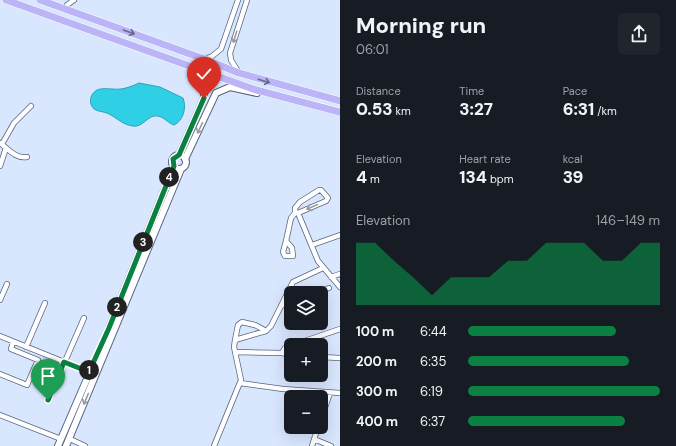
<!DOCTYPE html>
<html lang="en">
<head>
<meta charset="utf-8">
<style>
	:root { --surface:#171b24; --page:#20242c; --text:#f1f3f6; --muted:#9ea1a6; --accent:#0b8043 }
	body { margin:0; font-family:"DM Sans",sans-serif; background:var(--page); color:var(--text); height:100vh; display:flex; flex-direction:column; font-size:15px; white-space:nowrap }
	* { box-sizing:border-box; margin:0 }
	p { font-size:13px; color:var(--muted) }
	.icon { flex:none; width:22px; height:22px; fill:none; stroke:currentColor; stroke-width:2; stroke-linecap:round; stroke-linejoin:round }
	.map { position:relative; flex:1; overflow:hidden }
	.side { display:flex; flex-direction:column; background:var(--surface); width:336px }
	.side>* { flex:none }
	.fabs { position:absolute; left:284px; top:286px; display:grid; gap:8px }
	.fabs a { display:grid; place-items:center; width:44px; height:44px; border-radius:6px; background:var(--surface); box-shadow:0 4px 16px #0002; font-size:20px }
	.pin { position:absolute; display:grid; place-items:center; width:34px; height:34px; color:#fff; margin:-41px -17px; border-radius:50% 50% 50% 0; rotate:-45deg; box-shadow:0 0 4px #0007 }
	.pin .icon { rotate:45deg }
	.km { position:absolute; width:20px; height:20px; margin:-10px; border-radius:50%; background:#222; color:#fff; font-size:11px; line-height:20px; text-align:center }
	.round { display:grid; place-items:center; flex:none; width:42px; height:42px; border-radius:6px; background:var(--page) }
	.head { display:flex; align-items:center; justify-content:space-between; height:68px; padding:0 16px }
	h1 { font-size:22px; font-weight:800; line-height:30px }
	.metrics { display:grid; grid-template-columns:repeat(3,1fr); gap:6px; height:68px; padding:4px 16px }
	.metrics div { display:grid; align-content:center }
	.metrics b { font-size:17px; font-weight:800 }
	.metrics small { font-size:11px; font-weight:400 }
	.metrics p { font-size:11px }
	.chart { height:112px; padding:8px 16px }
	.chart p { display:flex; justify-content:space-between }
	.chart svg { width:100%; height:72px; margin-top:4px; fill:var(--accent); opacity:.7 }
	ul { padding:0 16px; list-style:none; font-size:13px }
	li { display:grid; grid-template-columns:64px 48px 1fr; align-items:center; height:30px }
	li i { height:10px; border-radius:5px; background:var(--accent) }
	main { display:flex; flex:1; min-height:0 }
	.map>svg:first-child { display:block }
	.water { fill:#2fd0e6; stroke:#2fa2b5 }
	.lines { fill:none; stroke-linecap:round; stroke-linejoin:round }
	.minor-casing { stroke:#576680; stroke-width:6 }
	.secondary-casing { stroke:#576680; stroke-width:8 }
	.trunk-casing { stroke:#fff; stroke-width:8 }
	.minor { stroke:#fff; stroke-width:4.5 }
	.secondary { stroke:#fff; stroke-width:6 }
	.trunk { stroke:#bbb4f6; stroke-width:7 }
	.oneway { stroke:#68698b }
	.oneway2 { stroke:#989ba1 }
	.route-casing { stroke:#fff; stroke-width:8 }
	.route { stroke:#0b8043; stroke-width:5 }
</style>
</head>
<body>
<main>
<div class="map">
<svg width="340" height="446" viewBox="0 0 340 446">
	<rect width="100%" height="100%" fill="#d8e6fe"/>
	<!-- water -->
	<path class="water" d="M139,83L160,87L183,98C187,108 183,121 174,125C168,123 164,117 158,116C148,114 143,128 133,126C123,125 117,118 109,114C104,111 98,112 94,109C88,103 90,94 97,90C104,87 113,90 121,89C127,88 133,86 139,83Z"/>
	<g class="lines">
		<defs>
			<path id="minor" d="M67,5L74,0
				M204,59L211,57L221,49L238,0
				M239,73L231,60L230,53L247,0
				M0,143C8,149 16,159 27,157
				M2,144L14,123L31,106
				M0,166L6,148
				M298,213L318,261L340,287
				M286,241L291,218L295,213H298L326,201L328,198L321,190H319L300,202L295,208V213
				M286,241L292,248L293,256H285L283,252Z
				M312,245L340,235
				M331,277L340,274
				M315,293L329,288
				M0,300L7,284
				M281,306L291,302
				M0,336L89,372
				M235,340L238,325L242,322L255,325L266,331
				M293,345L340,329
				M26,347L45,303
				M235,352L282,353L291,355
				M282,353L285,348L291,346
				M321,357L340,358
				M0,374L27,385L38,360L11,349L13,342
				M240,383L283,389L340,393
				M48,400L84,318
				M0,415L61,439
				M321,419L330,393
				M70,439L85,446
				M314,439L331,446
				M214,446L241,380L234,347L235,340L266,331L271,326L293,282L323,268
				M312,446L318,427"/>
			<path id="secondary" d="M172 162a7 7 0 1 1 14 0a7 7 0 1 1-14 0Z
				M179,155L204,98V87L191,68
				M185,159L216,93L230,87L257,93
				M58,446L109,328L174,166
				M66,446L181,169"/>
			<path id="trunk" d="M6,0L253,89L340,112
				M40,0L204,59L239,73L340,101"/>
		</defs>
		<!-- minor casing -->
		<use href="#minor" class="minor-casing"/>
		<!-- secondary casing -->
		<use href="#secondary" class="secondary-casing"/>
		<!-- trunk casing -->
		<use href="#trunk" class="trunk-casing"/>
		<!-- minor -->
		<use href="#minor" class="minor"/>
		<!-- secondary -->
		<use href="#secondary" class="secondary"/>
		<!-- trunk -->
		<use href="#trunk" class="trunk"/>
	</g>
	<!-- one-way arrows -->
	<defs><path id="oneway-shaft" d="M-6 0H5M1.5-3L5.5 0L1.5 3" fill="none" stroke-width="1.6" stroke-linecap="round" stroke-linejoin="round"/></defs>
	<g class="oneway">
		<use href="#oneway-shaft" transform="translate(129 32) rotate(20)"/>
		<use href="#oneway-shaft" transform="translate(264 81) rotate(17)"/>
	</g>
	<g class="oneway2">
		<use href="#oneway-shaft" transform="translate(235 37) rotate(107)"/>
		<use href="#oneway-shaft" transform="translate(200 128) rotate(115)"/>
		<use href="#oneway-shaft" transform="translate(312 207) rotate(156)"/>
		<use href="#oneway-shaft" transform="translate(86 399) rotate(113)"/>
	</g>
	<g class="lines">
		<defs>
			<path id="route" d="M48,400L64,362L89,372L109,328L174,166L173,159L179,155L204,98"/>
		</defs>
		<!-- route casing -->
		<use href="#route" class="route-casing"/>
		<!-- route -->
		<use href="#route" class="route"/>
	</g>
</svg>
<div class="fabs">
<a><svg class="icon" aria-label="layers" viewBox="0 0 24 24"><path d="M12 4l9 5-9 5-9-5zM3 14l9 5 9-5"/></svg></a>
<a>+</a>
<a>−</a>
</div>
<div class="pin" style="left:48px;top:400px;background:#1e9e55"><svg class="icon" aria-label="arrive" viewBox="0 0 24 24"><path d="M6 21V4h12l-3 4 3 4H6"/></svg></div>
<div class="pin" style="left:204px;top:98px;background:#d93025"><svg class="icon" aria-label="check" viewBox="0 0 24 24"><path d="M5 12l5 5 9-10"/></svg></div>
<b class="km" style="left:89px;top:370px">1</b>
<b class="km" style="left:117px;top:307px">2</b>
<b class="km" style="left:143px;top:242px">3</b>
<b class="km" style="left:169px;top:177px">4</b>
</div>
<section class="side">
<div class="head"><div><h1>Morning run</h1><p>06:01</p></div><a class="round"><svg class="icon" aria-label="share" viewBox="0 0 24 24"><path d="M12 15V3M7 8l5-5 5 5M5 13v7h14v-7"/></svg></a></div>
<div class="metrics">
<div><p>Distance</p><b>0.53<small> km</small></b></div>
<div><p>Time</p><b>3:27</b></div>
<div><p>Pace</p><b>6:31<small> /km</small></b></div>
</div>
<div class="metrics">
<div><p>Elevation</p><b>4<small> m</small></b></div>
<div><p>Heart rate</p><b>134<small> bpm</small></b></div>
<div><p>kcal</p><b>39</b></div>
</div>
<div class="chart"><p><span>Elevation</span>146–149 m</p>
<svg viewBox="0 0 160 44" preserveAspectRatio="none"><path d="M0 44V6L10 6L20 17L30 27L40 38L50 27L60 27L70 27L80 17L90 17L100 6L110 6L120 6L130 17L140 17L150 6L160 6V44z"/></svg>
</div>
<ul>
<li><b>100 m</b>6:44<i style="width:77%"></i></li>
<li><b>200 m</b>6:35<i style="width:84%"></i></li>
<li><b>300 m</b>6:19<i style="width:100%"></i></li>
<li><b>400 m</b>6:37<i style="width:82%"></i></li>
</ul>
</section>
</main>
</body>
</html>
